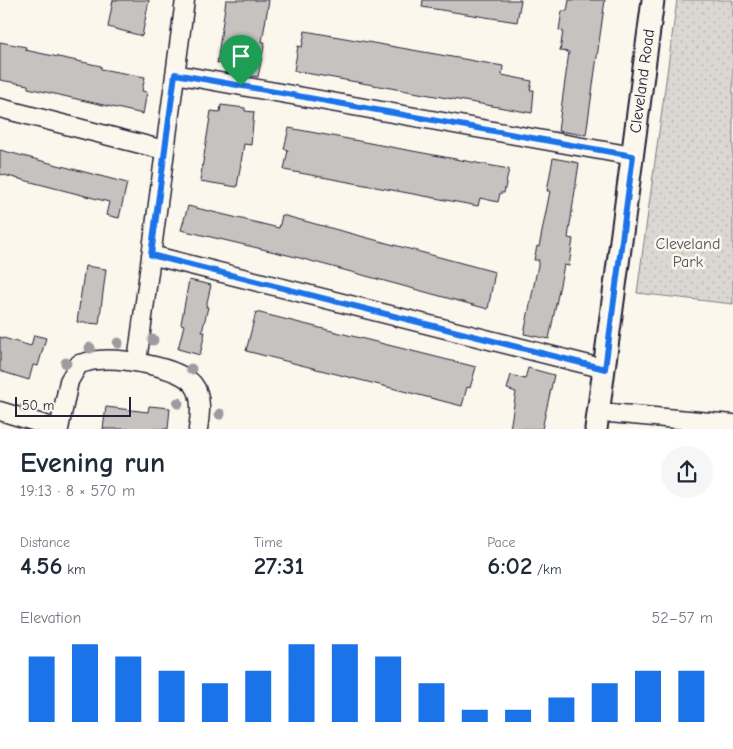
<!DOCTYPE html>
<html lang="en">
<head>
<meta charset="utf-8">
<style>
	:root { --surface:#fff; --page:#f6f6f7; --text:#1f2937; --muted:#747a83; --accent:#1a73e8 }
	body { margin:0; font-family:"Comic Neue",sans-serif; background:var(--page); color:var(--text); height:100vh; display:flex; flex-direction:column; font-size:19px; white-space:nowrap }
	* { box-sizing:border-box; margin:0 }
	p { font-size:16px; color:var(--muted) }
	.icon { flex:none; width:28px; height:28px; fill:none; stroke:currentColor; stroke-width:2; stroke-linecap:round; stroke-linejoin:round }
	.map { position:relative; height:429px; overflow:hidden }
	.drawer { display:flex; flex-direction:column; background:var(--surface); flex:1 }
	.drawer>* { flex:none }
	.scale { position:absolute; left:15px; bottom:12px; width:116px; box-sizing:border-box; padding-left:5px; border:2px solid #22223b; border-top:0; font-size:14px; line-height:18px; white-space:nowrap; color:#22223b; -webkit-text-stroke:4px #fbf7ec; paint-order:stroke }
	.pin { position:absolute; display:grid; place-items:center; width:42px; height:42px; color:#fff; margin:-51px -21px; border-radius:50% 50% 50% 0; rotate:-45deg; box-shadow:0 0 5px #0007 }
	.pin .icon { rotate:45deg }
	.round { display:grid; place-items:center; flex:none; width:52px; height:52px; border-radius:26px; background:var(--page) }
	.overview { display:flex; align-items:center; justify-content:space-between; height:85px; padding:0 20px }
	h1 { font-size:28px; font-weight:700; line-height:38px }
	.stats { display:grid; grid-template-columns:repeat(3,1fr); gap:8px; height:85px; padding:5px 20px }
	.stats div { display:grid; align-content:center }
	.stats b { font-size:25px; font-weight:700 }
	.stats small { font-size:14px; font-weight:400 }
	.stats p { font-size:14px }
	.chart { height:140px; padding:10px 20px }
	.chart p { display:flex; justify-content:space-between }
	.chart svg { width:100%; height:90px; margin-top:5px; stroke:var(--accent); stroke-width:6 }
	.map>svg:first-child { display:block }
	.park { fill:url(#park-dots); stroke:#7e7d87 }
	.building { fill:#c6c2c0; stroke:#22223b }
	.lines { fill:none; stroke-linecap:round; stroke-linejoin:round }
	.minor-casing { stroke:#22223b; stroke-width:21 }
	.tertiary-casing { stroke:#22223b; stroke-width:25 }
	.minor { stroke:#fbf7ec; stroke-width:18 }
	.tertiary { stroke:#fbf7ec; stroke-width:21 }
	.tree { fill:#9d9ba0 }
	.route-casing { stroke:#fff; stroke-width:10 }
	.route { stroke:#1a73e8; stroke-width:6 }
	.labels { text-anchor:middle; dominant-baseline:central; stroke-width:5; stroke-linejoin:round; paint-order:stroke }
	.street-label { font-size:16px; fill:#22223b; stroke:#fbf7ec }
	.park-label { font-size:16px; fill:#505061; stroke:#fbf7ec }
</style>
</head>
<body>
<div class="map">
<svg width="733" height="429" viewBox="0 0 733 429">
	<defs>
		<pattern id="park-dots" width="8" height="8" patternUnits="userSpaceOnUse" patternTransform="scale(1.25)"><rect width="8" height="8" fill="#dbd8d3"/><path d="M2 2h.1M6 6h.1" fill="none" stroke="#bcb9b6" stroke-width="1.8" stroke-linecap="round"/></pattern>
	</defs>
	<rect width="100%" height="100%" fill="#fbf7ec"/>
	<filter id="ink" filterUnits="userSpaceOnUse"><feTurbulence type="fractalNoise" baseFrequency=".02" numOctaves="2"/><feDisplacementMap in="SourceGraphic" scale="10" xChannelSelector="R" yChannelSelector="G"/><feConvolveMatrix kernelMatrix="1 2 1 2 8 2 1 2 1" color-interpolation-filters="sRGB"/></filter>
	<g filter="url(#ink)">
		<!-- park -->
		<path class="park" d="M677,0H733V304L637,293Z"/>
		<!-- building -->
		<path class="building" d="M113,0H149L142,36L108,27Z
			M226,0H269L262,42H265L258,77L225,72L226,65L217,63Z
			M423,0H521L517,22L422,7Z
			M569,0H605L586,135L558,131L569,52L560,51L563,31L559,30L562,11H567Z
			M305,31L503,66L502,75L532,81L530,90H534L532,113L294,71L298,46L302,47Z
			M0,42L26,47L25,50L101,66V69L145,77L142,91L147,92L143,114L28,88V85L0,80Z
			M221,105L245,108V111L254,112L251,145L244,144L237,187L200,181L211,111L220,112Z
			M289,128L509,169L504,193H500L498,202L480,198L478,206L284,170L288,150L284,149Z
			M0,150L127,183L119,218L106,215L109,202L0,174Z
			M553,158L579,163L568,238L573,239L569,266L564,265L549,339L524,334L539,260H534L537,246L539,247L550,191H547Z
			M188,206L279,228L282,215L495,272L488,309L296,257L181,230Z
			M85,266L106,269L99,324L77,322Z
			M189,280L211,285L206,307H208L202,332H205L200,355L178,349L184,325L181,324Z
			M256,312L476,367L470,388L467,387L462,406L246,351Z
			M34,335L46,338L38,366L33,365L29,380L0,371V337L31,346Z
			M528,368L554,375L542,429H510L516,392L507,389L511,375L525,379Z
			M149,406L170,408L168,429H103L106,407L148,412Z"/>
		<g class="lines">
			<defs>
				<path id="minor" d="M175,74L633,156
					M0,108L164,150
					M151,255L605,369
					M137,362L185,0
					M0,411L59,429
					M598,412L733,424
					M59,429L69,381L79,364C85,363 92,360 98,360C121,358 177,366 193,384C203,396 200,416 198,429"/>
				<g id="tertiary">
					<path id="s1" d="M596,429L653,0"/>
				</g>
			</defs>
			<!-- minor casing -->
			<use href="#minor" class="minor-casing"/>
			<!-- tertiary casing -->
			<use href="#tertiary" class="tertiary-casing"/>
			<!-- minor -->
			<use href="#minor" class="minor"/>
			<!-- tertiary -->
			<use href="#tertiary" class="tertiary"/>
		</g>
		<!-- trees -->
		<g class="tree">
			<circle cx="153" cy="340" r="5.5"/>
			<circle cx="118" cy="343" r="5.5"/>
			<circle cx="90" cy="348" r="5.5"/>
			<circle cx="66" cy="363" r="5.5"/>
			<circle cx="191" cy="369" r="5.5"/>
			<circle cx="178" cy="403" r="5.5"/>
			<circle cx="25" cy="408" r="5.5"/>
			<circle cx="220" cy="414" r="5.5"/>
		</g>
	</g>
	<g class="lines" filter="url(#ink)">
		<defs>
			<path id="route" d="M175,74L633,156L605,369L151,255Z"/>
		</defs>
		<!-- route casing -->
		<use href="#route" class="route-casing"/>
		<!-- route -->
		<use href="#route" class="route"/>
	</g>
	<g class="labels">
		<!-- street labels -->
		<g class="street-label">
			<text stroke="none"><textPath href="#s1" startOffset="351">Cleveland Road</textPath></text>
		</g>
		<!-- park labels -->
		<g class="park-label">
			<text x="688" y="244">Cleveland<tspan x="688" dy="18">Park</tspan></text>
		</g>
	</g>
</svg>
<div class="scale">50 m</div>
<div class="pin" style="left:241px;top:86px;background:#1e9e55"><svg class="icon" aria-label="arrive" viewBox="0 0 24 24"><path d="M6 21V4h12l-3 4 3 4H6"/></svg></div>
</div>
<section class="drawer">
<div class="overview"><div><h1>Evening run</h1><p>19:13 · 8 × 570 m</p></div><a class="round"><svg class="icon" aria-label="share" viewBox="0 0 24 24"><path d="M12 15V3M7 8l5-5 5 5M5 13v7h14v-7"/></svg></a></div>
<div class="stats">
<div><p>Distance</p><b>4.56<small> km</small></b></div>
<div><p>Time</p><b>27:31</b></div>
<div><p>Pace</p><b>6:02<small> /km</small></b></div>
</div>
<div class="chart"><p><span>Elevation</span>52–57 m</p>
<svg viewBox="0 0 160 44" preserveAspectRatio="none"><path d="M5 44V12M15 44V6M25 44V12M35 44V19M45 44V25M55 44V19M65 44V6M75 44V6M85 44V12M95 44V25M105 44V38M115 44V38M125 44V32M135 44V25M145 44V19M155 44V19"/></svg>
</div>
</section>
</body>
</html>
